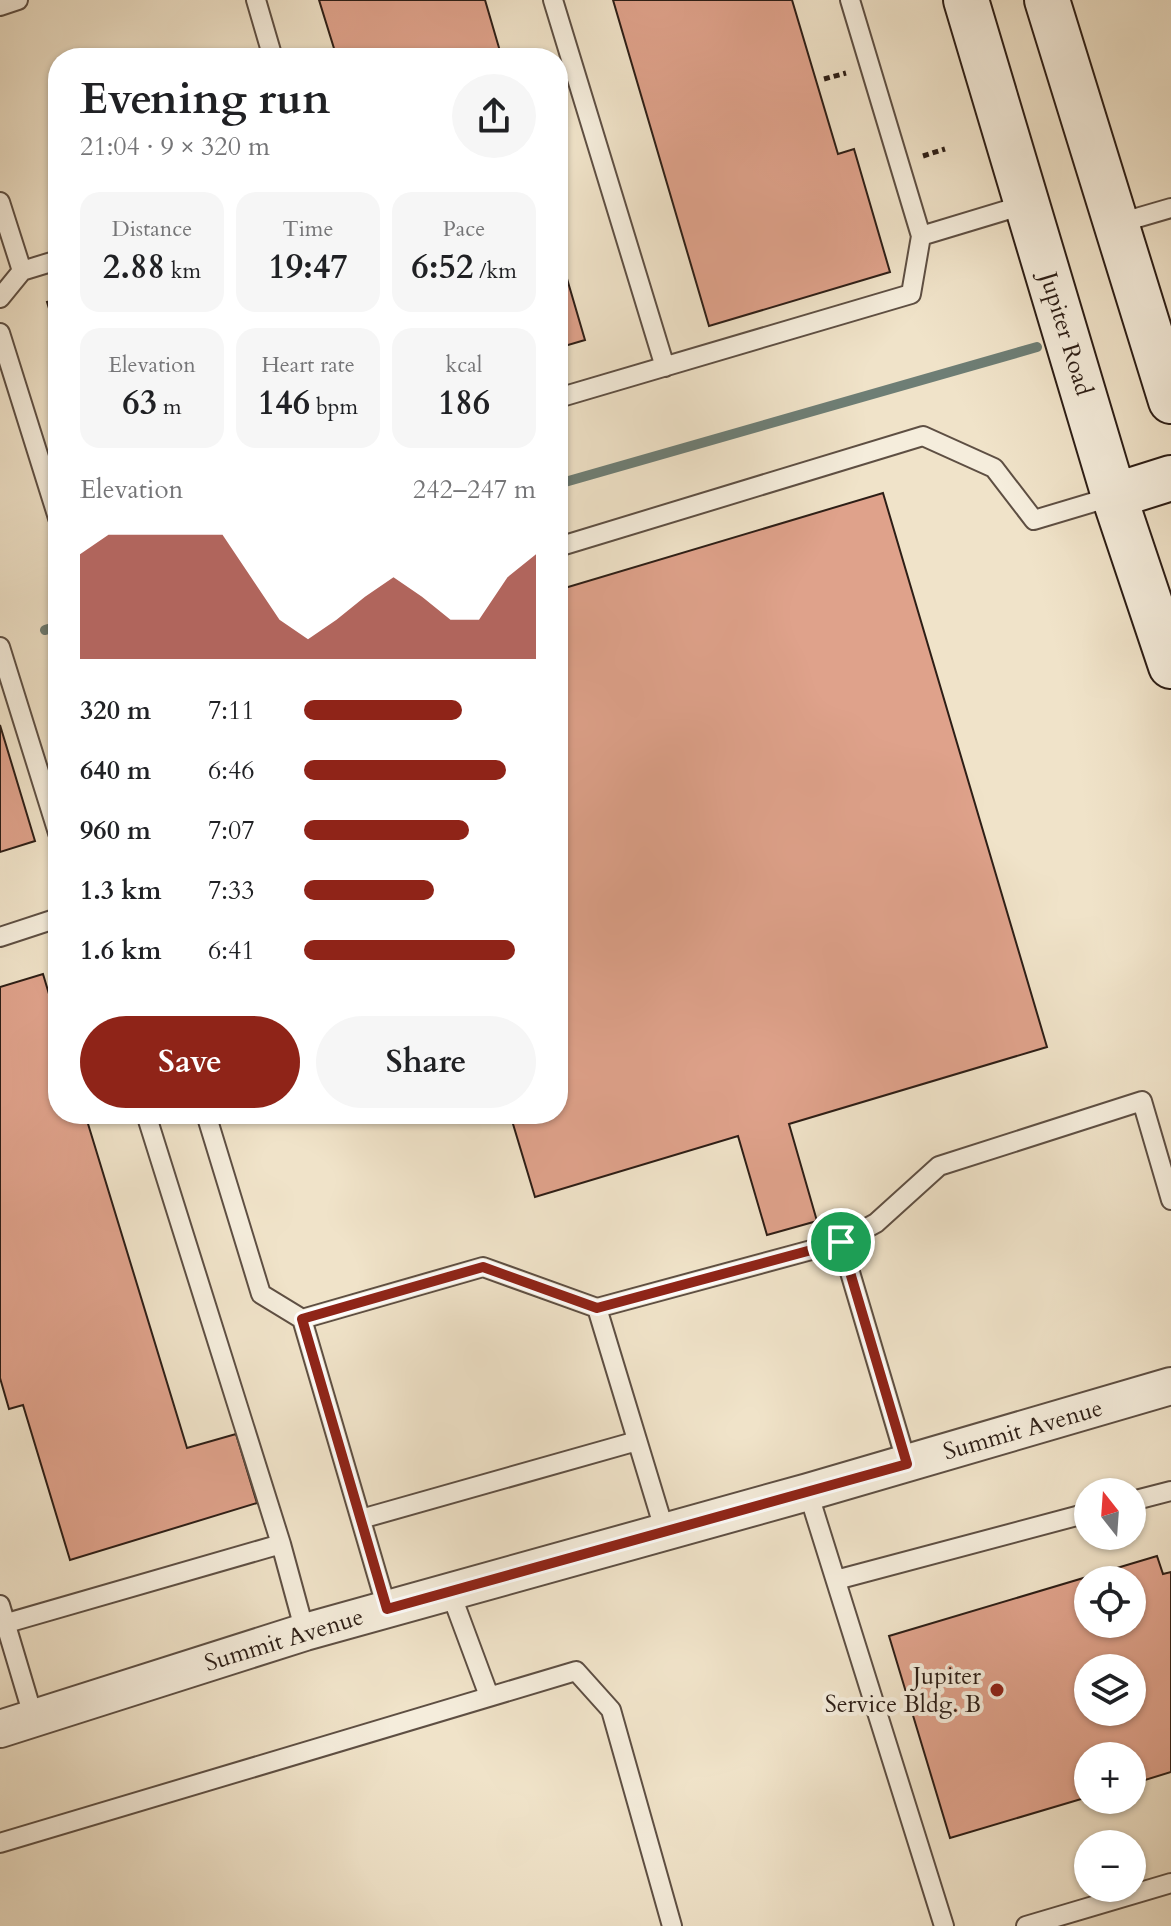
<!DOCTYPE html>
<html lang="en">
<head>
<meta charset="utf-8">
<style>
	:root { --surface:#fff; --page:#f6f6f6; --text:#202124; --muted:#757577; --accent:#8f2418 }
	body { margin:0; font-family:Cardo,serif; background:var(--page); color:var(--text); height:100vh; display:flex; flex-direction:column; font-size:30px; white-space:nowrap }
	* { box-sizing:border-box; margin:0 }
	p { font-size:26px; color:var(--muted) }
	.icon { flex:none; width:44px; height:44px; fill:none; stroke:currentColor; stroke-width:2; stroke-linecap:round; stroke-linejoin:round }
	.map { position:relative; flex:1; overflow:hidden }
	.sheet { position:absolute; left:48px; top:48px; width:520px; height:1076px; display:flex; flex-direction:column; background:var(--surface); border-radius:32px; box-shadow:0 2px 6px #0004 }
	.sheet>* { flex:none }
	.needle { width:52px; rotate:343deg }
	.controls { position:absolute; left:1074px; top:1478px; display:grid; gap:16px }
	.controls a { display:grid; place-items:center; width:72px; height:72px; border-radius:50%; background:var(--surface); box-shadow:0 2px 6px #0004; font-size:40px }
	.pin { position:absolute; display:grid; place-items:center; width:68px; height:68px; color:#fff; margin:-34px; border:4px solid #fff; border-radius:50%; box-shadow:0 2px 8px #0007 }
	.round { display:grid; place-items:center; flex:none; width:84px; height:84px; border-radius:42px; background:var(--page) }
	.head { display:flex; align-items:center; justify-content:space-between; height:136px; padding:0 32px }
	h1 { font-size:44px; font-weight:700; line-height:60px }
	.figures { display:grid; grid-template-columns:repeat(3,1fr); gap:12px; height:136px; padding:8px 32px }
	.figures div { display:grid; align-content:center; border-radius:20px; background:var(--page); text-align:center }
	.figures b { font-size:34px; font-weight:700 }
	.figures small { font-size:22px; font-weight:400 }
	.figures p { font-size:22px }
	.chart { height:224px; padding:16px 32px }
	.chart p { display:flex; justify-content:space-between }
	.chart svg { width:100%; height:144px; margin-top:8px; fill:var(--accent); opacity:.7 }
	.primary-button { display:flex; gap:16px; margin-top:auto; padding:16px 32px }
	.primary-button a { flex:1; height:92px; border-radius:48px; background:var(--accent); color:#fff; font-size:32px; font-weight:700; line-height:92px; text-align:center }
	.primary-button a+a { background:var(--page); color:var(--text) }
	ul { padding:0 32px; list-style:none; font-size:26px }
	li { display:grid; grid-template-columns:128px 96px 1fr; align-items:center; height:60px }
	li i { height:20px; border-radius:10px; background:var(--accent) }
	.map>svg:first-child { display:block }
	.lines { fill:none; stroke-linecap:round; stroke-linejoin:round }
	.stream { stroke:#6e7e75; stroke-width:10 }
	.building { fill:#dfa28b; stroke:#2d1e16; stroke-width:2; fill-rule:evenodd }
	.service-casing { stroke:#5e4f43; stroke-width:22 }
	.minor-casing { stroke:#5e4f43; stroke-width:40 }
	.secondary-casing { stroke:#2d1e16; stroke-width:48 }
	.path { stroke:#2d1e16; stroke-width:5; stroke-dasharray:6 4; stroke-linecap:butt }
	.service { stroke:#f5eddc; stroke-width:18 }
	.minor { stroke:#f5eddc; stroke-width:36 }
	.secondary { stroke:#f5eddc; stroke-width:44 }
	.route-casing { stroke:#fff; stroke-width:16 }
	.route { stroke:#8f2418; stroke-width:10 }
	.poi-dot { fill:#8f2418; stroke:#f5eddc; stroke-width:3 }
	.labels { text-anchor:middle; dominant-baseline:central; stroke-width:8; stroke-linejoin:round; paint-order:stroke }
	.street-label { font-size:24px; fill:#2d1e16; stroke:#f5eddc }
	.poi-label { font-size:24px; fill:#2d1e16; stroke:#f5eddc; text-anchor:end }
</style>
</head>
<body>
<div class="map">
<svg width="1171" height="1926" viewBox="0 0 1171 1926">
	<rect width="100%" height="100%" fill="#f0e3c9"/>
	<filter id="stains"><feTurbulence type="fractalNoise" baseFrequency=".0025" numOctaves="4"/><feColorMatrix values="0 0 0 0 .2 0 0 0 0 .09 0 0 0 0 .02 0 0 0 .5 -.17"/></filter>
	<radialGradient id="worn" r=".72"><stop offset=".6" stop-color="#630" stop-opacity="0"/><stop offset="1" stop-color="#630" stop-opacity=".3"/></radialGradient>
	<g class="lines">
		<!-- stream -->
		<path class="stream" d="M558,484L1037,347
			M45,630L58,626"/>
	</g>
	<!-- building -->
	<path class="building" d="M319,0H485L502,58H337Z
		M613,0H792L838,154L854,149L890,272L709,326Z
		M558,248L585,340L558,348Z
		M58,299V338L47,302Z
		M883,493L1047,1047L789,1124L817,1221L767,1235L738,1136L535,1197L510,1114H558V590Z
		M0,725L35,841L0,852Z
		M43,974L58,1024V1114H85L187,1448L236,1434L257,1503L70,1560L23,1405L9,1409L0,1378V987Z
		M1157,1556L1163,1574L1171,1572V1772L1132,1784V1756H1088V1797L950,1838L889,1636ZM1088,1580H1132V1624H1088ZM1088,1668H1132V1712H1088Z"/>
	<g class="lines">
		<defs>
			<path id="service" d="M256,0L273,58
				M553,0L665,367
				M0,6L18,0
				M0,202L22,271L0,298
				M1116,224L1171,208
				M921,236L1027,204
				M22,271L58,260
				M0,333L58,518
				M558,398L911,294L921,236L850,0
				M558,547L923,436L994,468L1034,520L1114,496
				M0,647L58,833
				M0,937L58,918
				M146,1114L281,1544L305,1632
				M206,1114L261,1294L302,1319L387,1609
				M841,1242L907,1464
				M597,1308L665,1532
				M302,1319L483,1267L597,1308L841,1242L876,1223L939,1166L1142,1101L1171,1200
				M808,1492L944,1926
				M1132,1501L1171,1491
				M361,1519L637,1441
				M836,1580L1088,1513
				M450,1591L489,1696
				M0,1605L34,1719
				M0,1625L281,1544
				M0,1843L576,1671L611,1710L672,1926
				M1026,1926L1171,1883"/>
			<path id="minor" d="M0,1729L305,1632L808,1492L1171,1386"/>
			<path id="secondary" d="M966,0L1114,496L1171,666
				M1047,0L1171,401
				M1114,496L1171,478"/>
		</defs>
		<!-- service casing -->
		<use href="#service" class="service-casing"/>
		<!-- minor casing -->
		<use href="#minor" class="minor-casing"/>
		<!-- secondary casing -->
		<use href="#secondary" class="secondary-casing"/>
		<!-- path -->
		<path class="path" d="M824,79L846,73
			M923,156L945,149"/>
		<!-- service -->
		<use href="#service" class="service"/>
		<!-- minor -->
		<use href="#minor" class="minor"/>
		<!-- secondary -->
		<use href="#secondary" class="secondary"/>
	</g>
	<g class="lines">
		<defs>
			<path id="route" d="M841,1242L907,1464L387,1609L302,1319L483,1267L597,1308Z"/>
		</defs>
		<!-- route casing -->
		<use href="#route" class="route-casing"/>
		<!-- route -->
		<use href="#route" class="route"/>
	</g>
	<!-- markers -->
	<circle class="poi-dot" cx="997" cy="1690" r="8"/>
	<g class="labels">
		<!-- street labels -->
		<g class="street-label">
			<text transform="translate(1066 334) rotate(73)">Jupiter Road</text>
			<text transform="translate(1023 1430) rotate(-16)">Summit Avenue</text>
			<text transform="translate(284 1640) rotate(-17)">Summit Avenue</text>
		</g>
		<!-- poi labels -->
		<g class="poi-label">
			<text x="981" y="1676">Jupiter<tspan x="981" dy="28">Service Bldg. B</tspan></text>
		</g>
	</g>
	<rect width="100%" height="100%" filter="url(#stains)"/>
	<rect width="100%" height="100%" fill="url(#worn)"/>
</svg>
<div class="controls">
<a><svg class="needle" viewBox="-14 -14 28 28"><path d="M0-13l5 13h-10z" fill="#e53935"/><path d="M0 13l5-13h-10z" fill="#757577"/></svg></a>
<a><svg class="icon" aria-label="locate" viewBox="0 0 24 24"><circle cx="12" cy="12" r="6"/><path d="M12 2v4M12 18v4M2 12h4M18 12h4"/></svg></a>
<a><svg class="icon" aria-label="layers" viewBox="0 0 24 24"><path d="M12 4l9 5-9 5-9-5zM3 14l9 5 9-5"/></svg></a>
<a>+</a>
<a>−</a>
</div>
<div class="pin" style="left:841px;top:1242px;background:#1e9e55"><svg class="icon" aria-label="arrive" viewBox="0 0 24 24"><path d="M6 21V4h12l-3 4 3 4H6"/></svg></div>
<section class="sheet">
<div class="head"><div><h1>Evening run</h1><p>21:04 · 9 × 320 m</p></div><a class="round"><svg class="icon" aria-label="share" viewBox="0 0 24 24"><path d="M12 15V3M7 8l5-5 5 5M5 13v7h14v-7"/></svg></a></div>
<div class="figures">
<div><p>Distance</p><b>2.88<small> km</small></b></div>
<div><p>Time</p><b>19:47</b></div>
<div><p>Pace</p><b>6:52<small> /km</small></b></div>
</div>
<div class="figures">
<div><p>Elevation</p><b>63<small> m</small></b></div>
<div><p>Heart rate</p><b>146<small> bpm</small></b></div>
<div><p>kcal</p><b>186</b></div>
</div>
<div class="chart"><p><span>Elevation</span>242–247 m</p>
<svg viewBox="0 0 160 44" preserveAspectRatio="none"><path d="M0 44V12L10 6L20 6L30 6L40 6L50 6L60 19L70 32L80 38L90 32L100 25L110 19L120 25L130 32L140 32L150 19L160 12V44z"/></svg>
</div>
<ul>
<li><b>320 m</b>7:11<i style="width:68%"></i></li>
<li><b>640 m</b>6:46<i style="width:87%"></i></li>
<li><b>960 m</b>7:07<i style="width:71%"></i></li>
<li><b>1.3 km</b>7:33<i style="width:56%"></i></li>
<li><b>1.6 km</b>6:41<i style="width:91%"></i></li>
</ul>
<div class="primary-button"><a>Save</a><a>Share</a></div>
</section>
</div>
</body>
</html>
